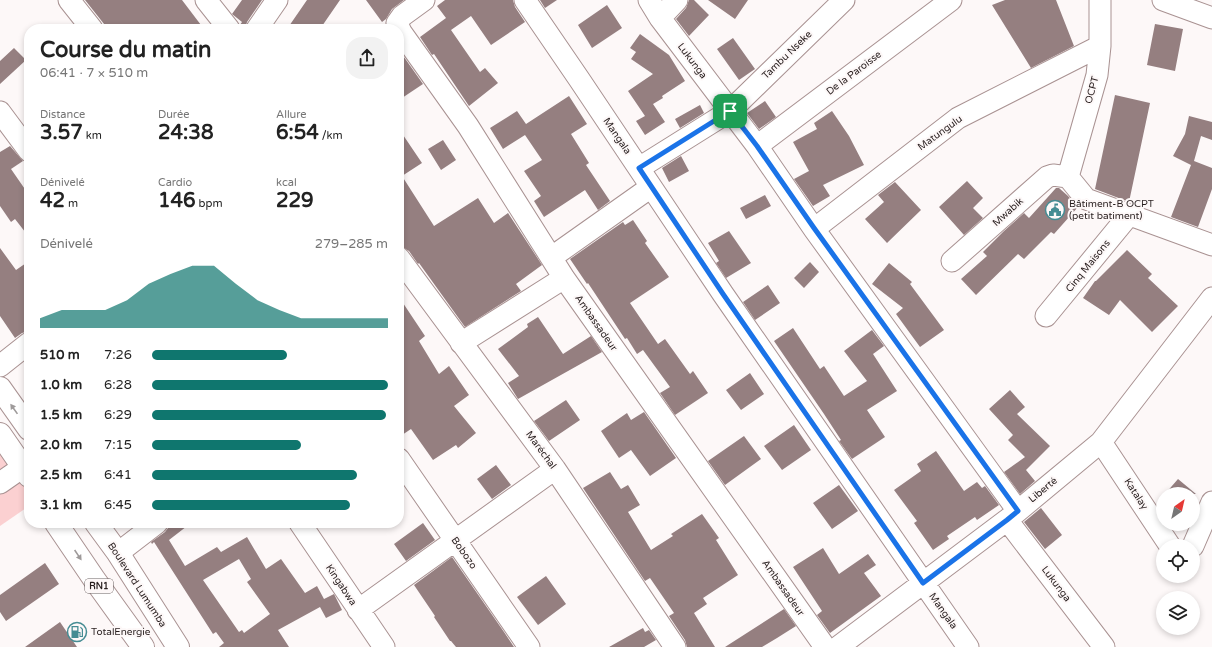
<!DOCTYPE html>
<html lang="fr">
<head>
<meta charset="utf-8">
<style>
	:root { --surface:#fff; --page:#f2f2f2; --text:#222; --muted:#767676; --accent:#0f766e }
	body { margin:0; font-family:"Varela Round",sans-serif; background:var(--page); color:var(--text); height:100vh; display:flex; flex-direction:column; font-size:15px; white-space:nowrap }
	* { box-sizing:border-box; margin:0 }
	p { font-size:13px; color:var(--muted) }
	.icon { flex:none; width:22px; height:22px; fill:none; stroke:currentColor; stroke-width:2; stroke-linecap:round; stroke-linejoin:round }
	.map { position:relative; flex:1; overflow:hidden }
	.sheet { position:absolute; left:24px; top:24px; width:380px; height:504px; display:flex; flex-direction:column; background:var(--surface); border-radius:16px; box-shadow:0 2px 6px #0003 }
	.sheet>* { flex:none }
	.needle { width:26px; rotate:34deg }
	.tools { position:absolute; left:1156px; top:487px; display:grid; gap:8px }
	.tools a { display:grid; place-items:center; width:44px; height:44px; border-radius:50%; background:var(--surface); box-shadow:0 2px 6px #0003; font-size:20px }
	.pin { position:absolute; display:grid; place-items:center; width:34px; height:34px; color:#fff; margin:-17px; border-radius:8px; box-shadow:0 2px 6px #0006 }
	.round { display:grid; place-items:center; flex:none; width:42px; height:42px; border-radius:16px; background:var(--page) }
	.headline { display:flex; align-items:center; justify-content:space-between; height:68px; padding:0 16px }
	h1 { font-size:22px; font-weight:800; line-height:30px }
	.figures { display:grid; grid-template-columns:repeat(3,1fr); gap:6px; height:68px; padding:4px 16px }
	.figures div { display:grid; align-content:center }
	.figures b { font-size:20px; font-weight:800 }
	.figures small { font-size:11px; font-weight:400 }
	.figures p { font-size:11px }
	.chart { height:112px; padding:8px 16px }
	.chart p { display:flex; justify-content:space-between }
	.chart svg { width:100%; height:72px; margin-top:4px; fill:var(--accent); opacity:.7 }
	ul { padding:0 16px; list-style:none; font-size:13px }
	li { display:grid; grid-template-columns:64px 48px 1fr; align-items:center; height:30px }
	li i { height:10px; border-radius:5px; background:var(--accent) }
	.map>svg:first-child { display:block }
	.green { fill:#fbd0d1 }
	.building { fill:#957f80; fill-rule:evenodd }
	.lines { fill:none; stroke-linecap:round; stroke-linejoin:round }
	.minor-casing { stroke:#a99292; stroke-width:23 }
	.highway-casing { stroke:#a99292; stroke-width:24 }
	.minor { stroke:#fff; stroke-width:21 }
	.highway { stroke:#fff; stroke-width:22 }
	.oneway { fill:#9e9a9a }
	.route-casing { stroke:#fff; stroke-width:8 }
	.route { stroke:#1a73e8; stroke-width:5 }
	.labels { text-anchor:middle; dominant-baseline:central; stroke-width:4; stroke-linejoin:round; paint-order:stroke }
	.shield { fill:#fdf8f8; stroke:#675f5f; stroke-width:1 }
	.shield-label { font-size:9px; font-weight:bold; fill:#271e1e }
	.street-label { font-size:10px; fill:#271e1e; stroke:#fdf8f8 }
	.poi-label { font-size:10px; fill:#271e1e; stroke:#fdf8f8; text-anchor:start }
</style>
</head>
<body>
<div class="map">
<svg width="1212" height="647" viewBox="0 0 1212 647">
	<rect width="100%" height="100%" fill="#fdf8f8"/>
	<!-- green -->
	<path class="green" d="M0,434L29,475V506L0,526Z"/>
	<!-- building -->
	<path class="building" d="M85,0H182L204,29H108Z
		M242,0H262L247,22L245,29H241L240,25L242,22L232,14Z
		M307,0H340L320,29H287Z
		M366,0H404L392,9L386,19L382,22Z
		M445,0H513L515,7L525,22L491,45L471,16L451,30L480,72L485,68L498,83L469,106L434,54L432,55L420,37L446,18L437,6Z
		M540,0H557L545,8Z
		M689,0H694L709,15L689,36L676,19L686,8Z
		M708,0H748L735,19Z
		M1005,0H1056L1074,46L1031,68L992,5Z
		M607,5L622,28L592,48L578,25Z
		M1155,24L1183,29L1175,71L1147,65Z
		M640,34L669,55L685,81L662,96L663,98L653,104L665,122L645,135L636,121L645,116L628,91L653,74L631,59L636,52L630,48Z
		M733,38L755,69L739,80L717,49Z
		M14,48L26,60L0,84V61Z
		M399,50L423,84L399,100Z
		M1115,95L1150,103L1129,202L1095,189Z
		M569,96L587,124L571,134L589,163L586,165L610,201L598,210L585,190L544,217L534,201L541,196L524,171L542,160L525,135L503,149L490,128L517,111L526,124Z
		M765,101L776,117L759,129L747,113Z
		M700,105L704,113L680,128L675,119Z
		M832,111L849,136L864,165L823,185L830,196L813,206L794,179L809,171L793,142L817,129L814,123Z
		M1189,116L1212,122V140L1201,136L1194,161L1212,168V189L1198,227L1171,217L1191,165L1173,156L1185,134Z
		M399,129L422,163L402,176L434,226L478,198L494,223L508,213L542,265L516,284L521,291L465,327L419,263L418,264L409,251L402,247L399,242Z
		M443,140L456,160L441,170L428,149Z
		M10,146L23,161L11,169L29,195V237L15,219L11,222L0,206V152Z
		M681,156L689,171L669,182L662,168Z
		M967,181L983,198L973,208L983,218L964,235L939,207Z
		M895,182L921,210L887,243L865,219L884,202L878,195Z
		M1056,188H1059L1068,196L1078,207L1054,234L1051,232L1024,259L1018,254L976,295L961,279L987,256L983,252L1004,231L1024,213L1029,218Z
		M765,195L771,206L746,219L740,208Z
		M633,220L647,241L645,243L669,277L630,303L658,344L665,339L690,374L693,371L708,393L675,415L660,393L670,387L643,350L637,354L627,338L625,339L588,283L587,284L570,259L623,222L625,225Z
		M729,231L751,263L726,278L716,263L719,261L708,243Z
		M0,248L16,270L29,261V331L22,333L15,338L0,316Z
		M1127,250L1152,274L1148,278L1178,306L1152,332L1120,300L1109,315L1083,298L1095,281H1096Z
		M810,262L819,272L804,288L794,278Z
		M889,263L912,282L910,284L944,330L920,347L896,314L903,308L872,284Z
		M768,285L780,303L755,320L743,302Z
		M399,297L425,336L419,341L439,374L449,366L469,395L454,406L476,433L458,448L456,445L433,460L411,429L399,437Z
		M538,317L563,354L591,336L602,352L518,399L508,383L519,376L498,349L528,327L527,324Z
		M793,328L820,369L824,366L844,396L867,381L844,351L872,330L884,346L873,354L897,391L867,410L885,437L852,459L839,441L841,440L824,414L774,341Z
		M750,373L764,394L741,410L726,390Z
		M1010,390L1025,407L1017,414L1050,446L1026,470L1035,481L1020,494L1004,472L1025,457L1008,440L1013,435L989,409Z
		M566,400L580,420L549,441L534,421Z
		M644,412L676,458L650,476L631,450L619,458L601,431L627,413L631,420Z
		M794,425L811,450L782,470L764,446Z
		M744,436L761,459L725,485L708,461Z
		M936,451L964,491L977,482L982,488L985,486L999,505L977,520L975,517L947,536L949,539L933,550L914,523L917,521L894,490L921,471L917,464Z
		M496,465L511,485L492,499L477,479Z
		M610,472L621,489L628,485L640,505L628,512L651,550L673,536L671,534L702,514L719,538L716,540L738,575L703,598L707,604L694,613L715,647H687L685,640L669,616L674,613L650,578L645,581L583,488Z
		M1178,479L1196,494H1165Z
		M839,485L858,511L832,529L813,503Z
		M1041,508L1062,535L1045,549L1024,522Z
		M169,523H191L169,540L185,566L217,547L221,552L247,537L266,569L281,559L305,593L317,586L324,599L334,594L342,610L326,618L320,607L278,630L289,647H219L224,643L216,632L213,634L154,542L152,544L151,542L165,532L168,528ZM239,559L251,579L247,582L270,614L244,633L242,630L239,632L203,580Z
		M423,523L435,540L406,561L394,544Z
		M823,548L839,574L868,554L876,565L864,573L881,596L830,633L817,615L822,611L793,567Z
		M452,557L504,632L514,647H456L451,641H450L434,617L435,616L414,585Z
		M45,563L59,584L6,621L0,612V595Z
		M546,576L566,604L538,625L517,597Z
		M784,609L796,626L777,638L762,647H725Z
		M60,622L77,647H25Z
		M643,628L645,632L649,630L656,640L644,647H609Z"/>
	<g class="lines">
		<defs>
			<path id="minor" d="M69,0L92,29
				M206,0L229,29
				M424,0L402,16L397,23L401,32L468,126L564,278L825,647
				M525,0L579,79L723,294L968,647
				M649,0L660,18L757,146L814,229L1018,511
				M1163,0L1212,18
				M660,18L677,0
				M257,29L277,0
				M0,112L29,151
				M757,146L951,0
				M639,168L730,111L844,0
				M1068,177L1097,75L1100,46V0
				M1068,177L1086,199L1212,245
				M814,229L958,118L1100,46
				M552,257L651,187
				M399,258L555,469L675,647
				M952,261L1047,177L1053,175L1068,177
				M1046,316L1129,215
				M461,343L564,278
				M0,366L29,343
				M1101,442L1170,546
				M399,459L529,647
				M0,483L23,467
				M1007,520L1104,647
				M300,523L384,647
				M1193,546L1212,502
				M118,553L157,523
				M358,610L555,469
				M838,647L1007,520L1101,442L1212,298"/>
			<path id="highway" d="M0,388L29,429
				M0,434L29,476
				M56,523L94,579L143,647
				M96,523L118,553L178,647"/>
		</defs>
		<!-- minor casing -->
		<use href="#minor" class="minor-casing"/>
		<!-- highway casing -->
		<use href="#highway" class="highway-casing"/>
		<!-- minor -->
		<use href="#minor" class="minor"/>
		<!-- highway -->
		<use href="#highway" class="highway"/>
	</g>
	<!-- one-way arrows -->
	<defs><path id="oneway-solid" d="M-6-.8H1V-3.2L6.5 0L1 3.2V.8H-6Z"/></defs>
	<g class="oneway">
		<use href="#oneway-solid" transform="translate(14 409) rotate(-125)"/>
		<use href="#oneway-solid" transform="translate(78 555) rotate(56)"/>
	</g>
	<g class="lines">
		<defs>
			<path id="route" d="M730,111L757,146L814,228L1018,511L1007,520L923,583L723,294L639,168Z"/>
		</defs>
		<!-- route casing -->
		<use href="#route" class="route-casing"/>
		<!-- route -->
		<use href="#route" class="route"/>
	</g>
	<!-- icons -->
	<defs>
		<symbol id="civic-ring" viewBox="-11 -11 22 22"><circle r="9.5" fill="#fdf8f8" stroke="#458c93" stroke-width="1.5"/><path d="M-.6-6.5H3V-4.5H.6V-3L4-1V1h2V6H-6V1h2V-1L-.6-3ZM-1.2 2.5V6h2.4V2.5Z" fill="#458c93"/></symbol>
		<symbol id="fuel-ring" viewBox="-11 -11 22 22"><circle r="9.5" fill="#fdf8f8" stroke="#458c93" stroke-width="1.5"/><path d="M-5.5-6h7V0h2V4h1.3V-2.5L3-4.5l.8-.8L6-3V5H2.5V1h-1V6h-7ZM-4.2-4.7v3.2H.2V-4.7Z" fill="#458c93"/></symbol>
	</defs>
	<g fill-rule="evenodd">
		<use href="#civic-ring" x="1044" y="199" width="22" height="22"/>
		<use href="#fuel-ring" x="66" y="621" width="22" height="22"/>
	</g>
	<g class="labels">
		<!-- shield labels -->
		<rect class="shield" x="85" y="579" width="28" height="14" rx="3"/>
		<g class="shield-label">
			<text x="99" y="586">RN1</text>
		</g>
		<!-- street labels -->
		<g class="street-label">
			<text transform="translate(787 55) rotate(-44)">Tambu Nseke</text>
			<text transform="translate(692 61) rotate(53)">Lukunga</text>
			<text transform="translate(854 73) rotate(-37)">De la Paroisse</text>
			<text transform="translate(1092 90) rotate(-75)">OCPT</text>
			<text transform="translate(940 133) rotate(-36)">Matungulu</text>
			<text transform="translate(617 136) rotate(56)">Mangala</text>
			<text transform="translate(1008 212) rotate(-42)">Mwabik</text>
			<text transform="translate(1088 266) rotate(-51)">Cinq Maisons</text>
			<text transform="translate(596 323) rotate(55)">Ambassadeur</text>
			<text transform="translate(541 450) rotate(54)">Maréchal</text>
			<text transform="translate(1043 490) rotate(-40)">Liberté</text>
			<text transform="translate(1136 494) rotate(57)">Katalay</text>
			<text transform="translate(464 553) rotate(55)">Bobozo</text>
			<text transform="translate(1056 584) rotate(53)">Lukunga</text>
			<text transform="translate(137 585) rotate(57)">Boulevard Lumumba</text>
			<text transform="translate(341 585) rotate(56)">Kingabwa</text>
			<text transform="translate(783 588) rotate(55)">Ambassadeur</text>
			<text transform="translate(943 611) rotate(55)">Mangala</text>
		</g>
		<!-- poi labels -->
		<g class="poi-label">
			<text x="1069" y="204">Bâtiment-B OCPT<tspan x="1069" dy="12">(petit batiment)</tspan></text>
			<text x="91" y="632">TotalEnergie</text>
		</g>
	</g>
</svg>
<div class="tools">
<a><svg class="needle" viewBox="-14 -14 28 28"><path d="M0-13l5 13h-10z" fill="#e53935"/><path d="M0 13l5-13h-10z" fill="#767676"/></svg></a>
<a><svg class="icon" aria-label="locate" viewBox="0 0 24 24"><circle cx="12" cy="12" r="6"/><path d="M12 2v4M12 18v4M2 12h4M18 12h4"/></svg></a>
<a><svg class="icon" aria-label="layers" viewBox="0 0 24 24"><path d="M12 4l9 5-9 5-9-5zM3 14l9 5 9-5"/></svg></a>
</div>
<div class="pin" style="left:730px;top:111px;background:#1e9e55"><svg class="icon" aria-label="arrive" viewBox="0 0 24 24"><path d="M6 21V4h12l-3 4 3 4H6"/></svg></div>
<section class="sheet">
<div class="headline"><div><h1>Course du matin</h1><p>06:41 · 7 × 510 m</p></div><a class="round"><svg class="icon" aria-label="share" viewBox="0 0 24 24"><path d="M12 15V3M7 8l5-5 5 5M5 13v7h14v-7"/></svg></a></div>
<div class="figures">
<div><p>Distance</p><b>3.57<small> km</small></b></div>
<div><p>Durée</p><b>24:38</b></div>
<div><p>Allure</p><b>6:54<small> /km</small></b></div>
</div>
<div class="figures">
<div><p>Dénivelé</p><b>42<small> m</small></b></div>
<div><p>Cardio</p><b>146<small> bpm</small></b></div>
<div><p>kcal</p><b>229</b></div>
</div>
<div class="chart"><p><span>Dénivelé</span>279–285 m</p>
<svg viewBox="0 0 160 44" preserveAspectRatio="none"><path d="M0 44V38L10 33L20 33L30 33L40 27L50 17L60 11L70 6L80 6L90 17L100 27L110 33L120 38L130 38L140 38L150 38L160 38V44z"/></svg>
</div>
<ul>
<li><b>510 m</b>7:26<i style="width:57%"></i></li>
<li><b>1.0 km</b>6:28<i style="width:100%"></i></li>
<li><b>1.5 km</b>6:29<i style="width:99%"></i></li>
<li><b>2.0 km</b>7:15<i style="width:63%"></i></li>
<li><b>2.5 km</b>6:41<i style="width:87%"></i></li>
<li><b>3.1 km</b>6:45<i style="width:84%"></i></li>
</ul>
</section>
</div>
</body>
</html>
